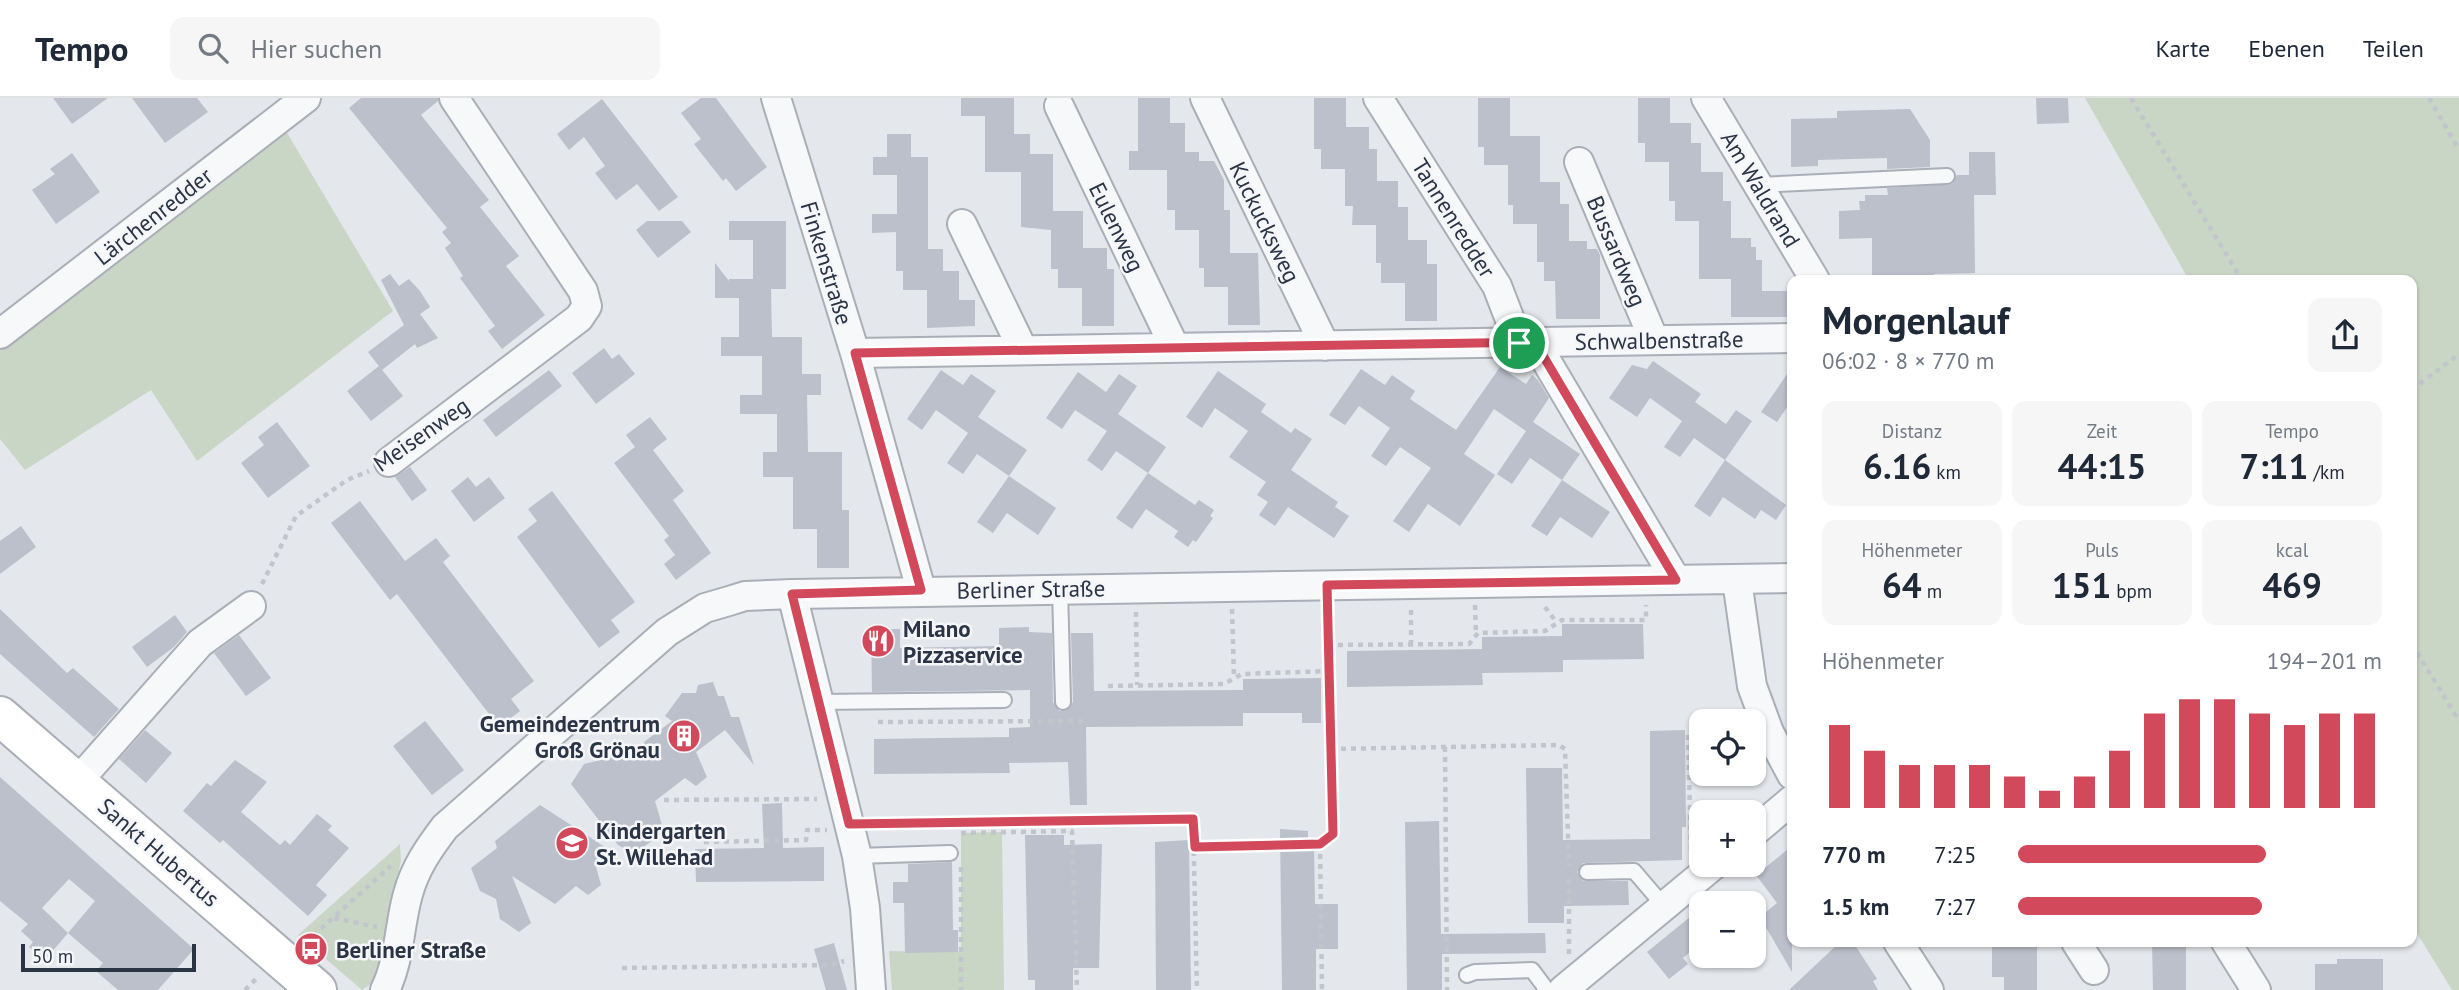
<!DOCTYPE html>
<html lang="de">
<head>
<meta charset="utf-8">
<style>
	:root { --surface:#fff; --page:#f6f6f7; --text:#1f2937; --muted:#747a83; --line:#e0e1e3; --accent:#d1495b }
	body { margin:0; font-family:"PT Sans",sans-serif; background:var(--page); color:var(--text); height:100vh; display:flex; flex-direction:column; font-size:26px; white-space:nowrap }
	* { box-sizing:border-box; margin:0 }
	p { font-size:23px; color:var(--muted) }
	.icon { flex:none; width:38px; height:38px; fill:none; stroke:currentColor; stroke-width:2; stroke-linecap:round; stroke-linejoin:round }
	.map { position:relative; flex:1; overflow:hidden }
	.drawer { position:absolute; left:1787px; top:177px; width:630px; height:672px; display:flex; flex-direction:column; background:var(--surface); border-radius:14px; box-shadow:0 2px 5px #0004 }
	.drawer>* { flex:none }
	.tools { position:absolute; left:1689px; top:611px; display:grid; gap:14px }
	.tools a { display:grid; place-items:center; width:77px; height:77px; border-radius:14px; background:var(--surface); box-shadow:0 2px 5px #0004; font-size:35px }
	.scale { position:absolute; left:21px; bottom:18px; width:175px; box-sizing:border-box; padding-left:7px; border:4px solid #2b3445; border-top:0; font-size:19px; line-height:24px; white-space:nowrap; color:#2b3445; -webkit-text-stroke:5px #f4f6f9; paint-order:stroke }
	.pin { position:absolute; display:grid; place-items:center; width:60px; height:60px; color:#fff; margin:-30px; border:4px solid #fff; border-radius:50%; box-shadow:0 2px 7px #0007 }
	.round { display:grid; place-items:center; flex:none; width:74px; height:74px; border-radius:14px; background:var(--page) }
	.head { display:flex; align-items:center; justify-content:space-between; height:119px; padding:0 35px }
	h1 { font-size:38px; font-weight:700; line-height:52px }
	.stats { display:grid; grid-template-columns:repeat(3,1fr); gap:10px; height:119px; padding:7px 35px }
	.stats div { display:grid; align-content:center; border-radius:14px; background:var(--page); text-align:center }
	.stats b { font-size:35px; font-weight:700 }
	.stats small { font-size:19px; font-weight:400 }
	.stats p { font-size:19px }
	.chart { height:196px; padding:14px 35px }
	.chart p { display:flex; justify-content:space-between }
	.chart svg { width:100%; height:126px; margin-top:7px; stroke:var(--accent); stroke-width:6 }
	ul { padding:0 35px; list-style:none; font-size:23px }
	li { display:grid; grid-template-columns:112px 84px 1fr; align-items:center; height:52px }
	li i { height:18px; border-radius:9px; background:var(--accent) }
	header { display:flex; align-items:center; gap:42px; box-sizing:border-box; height:98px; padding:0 35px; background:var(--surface); border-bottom:2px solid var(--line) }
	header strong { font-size:33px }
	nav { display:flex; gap:38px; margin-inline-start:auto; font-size:24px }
	.search { width:490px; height:63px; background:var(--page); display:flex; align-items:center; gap:18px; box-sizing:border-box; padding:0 24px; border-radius:14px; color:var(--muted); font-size:26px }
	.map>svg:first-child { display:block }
	.green { fill:#c9d6c5 }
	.building { fill:#bbc0ca; fill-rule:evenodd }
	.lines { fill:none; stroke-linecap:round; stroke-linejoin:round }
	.service-casing { stroke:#a9aeb7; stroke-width:18 }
	.minor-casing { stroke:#a9aeb7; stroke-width:32 }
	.secondary-casing { stroke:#a9aeb7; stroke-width:42 }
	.path { stroke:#c2c5cb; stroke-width:4.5; stroke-dasharray:5 5; stroke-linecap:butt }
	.service { stroke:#f7f8fa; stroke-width:14 }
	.minor { stroke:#f7f8fa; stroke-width:28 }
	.secondary { stroke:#fff; stroke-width:38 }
	.route-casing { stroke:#fff; stroke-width:14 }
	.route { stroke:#d1495b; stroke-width:9 }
	.labels { text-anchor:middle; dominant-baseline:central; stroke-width:5; stroke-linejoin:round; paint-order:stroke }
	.street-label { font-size:23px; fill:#2b3445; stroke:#f4f6f9 }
	.poi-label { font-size:23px; font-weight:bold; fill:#2b3445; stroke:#f4f6f9; text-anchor:start }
</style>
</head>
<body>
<header>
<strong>Tempo</strong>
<div class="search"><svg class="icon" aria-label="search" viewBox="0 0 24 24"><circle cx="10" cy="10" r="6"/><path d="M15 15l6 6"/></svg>Hier suchen</div>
<nav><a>Karte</a><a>Ebenen</a><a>Teilen</a></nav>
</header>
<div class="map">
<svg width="2459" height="892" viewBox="0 0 2459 892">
	<rect width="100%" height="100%" fill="#e4e7ec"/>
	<!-- green -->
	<path class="green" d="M2085,0H2459V892H2452L2412,827V182H2189Z
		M283,28L393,213L197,363L151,292L25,372L0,341V250Z
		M1002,734L1004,892H892L889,853L961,854V735Z
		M400,746L401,763L386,825L390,842L375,883L362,892L298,837Z"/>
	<!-- building -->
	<path class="building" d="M53,0H108L72,26Z
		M132,0H197L208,14L165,45Z
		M361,0H438V3L421,17L489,102L480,109L519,158L506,168L545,217L502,251L488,233L495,228L460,180L463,178L445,150L451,145L442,134L447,130L349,10Z
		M701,0H716L767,69L736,93L726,80L723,83L694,46L701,41L681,15Z
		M961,0H1014V36H1030V56H1053V113H1083V150H1107V171H1114V228H1082V190H1058V171H1051V132L1021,129V74H985V18H961Z
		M1138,0H1170V25H1185V54H1199V63H1214L1224,82V112H1230V155H1258L1260,227H1228V189H1204V170H1199V132H1175V112H1167V72H1129V53H1138Z
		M1314,0H1346V29H1369V51H1377V83H1398V109H1408V142H1427V166H1437V223H1405V185H1381V165H1376V127H1352L1353,108H1345V71H1321V51H1314Z
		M1478,0H1510V38H1540V84H1560V106H1569V143H1587V151H1597L1600,157V221H1556L1555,183H1544V164H1537V126H1513V107H1508V67H1484V49H1478Z
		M1638,0H1670V25H1691V45H1701V74H1723V103H1731V140H1751V149H1756V162H1762V193H1792V219H1731V181H1699V123H1675V103H1669V64H1645V45H1638Z
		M2036,0H2068L2069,25L2037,26Z
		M602,1L678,99L659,113L637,86L616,102L595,75L605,68L584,39L569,52L557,36Z
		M1910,11L1930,42V69L1887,71V60L1818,62V68L1791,69V21L1837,20V13Z
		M887,36H911V59H928V151H943V173H959V202H975V228L927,230V192H903V173H896V134L872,135V116H897V77H873V59H887Z
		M1969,54H1995L1996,97H1974L1975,175L1934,176V182H1872V140L1839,141V113L1860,112L1859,103H1865V97H1888L1887,90L1952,86L1957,77H1969Z
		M72,55L100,94L56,126L32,92L55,76L50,71Z
		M647,123H682L691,134L658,160L636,132Z
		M729,123H786V191H771L772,239H802V276H821V297H807L808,354H842V412H849V470H817V431H793V379H763V354H777V316H740V297H762V258H721V239H739V200H715V165L729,183V181H753V142H729Z
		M390,176L399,188L409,181L420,193L430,209L420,216L438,240L417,250L415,246L382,272L368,254L404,227L381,182Z
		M604,250L612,261L619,256L635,276L596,306L572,275Z
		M1653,263L1701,296L1695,304L1726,326L1736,312L1752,323L1725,362L1694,340L1680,359L1664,349L1682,323L1650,300L1637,319L1609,300L1632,267L1647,271Z
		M379,268L403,298L371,323L347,293Z
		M1500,269L1526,286L1532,277L1538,282L1549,300L1533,324L1580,356L1562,382L1530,360L1512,386L1497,376L1526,333L1494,311L1464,356L1495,377L1460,428L1428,406L1409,434L1393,423L1431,370L1400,349L1386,368L1371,358L1390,330L1359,308L1345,327L1329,317L1361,271L1385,287L1392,277L1415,293L1410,301L1456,332Z
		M1792,269V302L1777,324L1761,314Z
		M549,272L562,288L496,339L483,322Z
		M941,272L963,287L971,276L996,293L978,319L1027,352L1009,378L977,356L963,376L947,365L968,335L936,312L922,332L907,321Z
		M1218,273L1266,306L1261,314L1291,335L1295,330L1312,341L1291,372L1338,404L1335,409L1349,418L1334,440L1288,409L1275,428L1259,417L1268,404L1257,397L1266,384L1229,359L1248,333L1215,310L1202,330L1186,319Z
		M1078,274L1106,294L1119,276L1137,288L1118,316L1166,349L1148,375L1116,353L1102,373L1087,362L1107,333L1075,312L1062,331L1046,320Z
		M650,319L667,341L653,352L684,393L673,402L711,455L676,482L664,466L675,457L664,442L669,438L614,365L635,349L626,337Z
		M277,324L310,368L268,400L241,365L264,347L258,339Z
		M1725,362L1786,407L1776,422L1761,412L1755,421L1723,399L1710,419L1694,408Z
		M410,369L427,392L412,403L395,379Z
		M1148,375L1195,407L1199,402L1214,412L1210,418L1213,420L1196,444L1193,442L1188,449L1174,439L1178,433L1146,411L1132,431L1116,420Z
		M1009,378L1056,410L1038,437L1007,415L993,435L977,424Z
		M468,379L476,389L489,379L505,400L474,424L451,393Z
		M1562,382L1610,414L1592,440L1560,419L1547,438L1531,428Z
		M552,393L635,504L611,522L620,534L599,550L517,439L537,423L528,411Z
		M360,403L405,463L436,440L450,458L443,464L534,583L511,601L520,613L499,629L397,496L390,502L331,425Z
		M21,428L36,449L0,476V443Z
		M0,511L67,575L73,570L119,611L94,639L0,556Z
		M175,517L187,534L174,549L147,569L132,549Z
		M1562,526H1643L1644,561L1563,562V574L1482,575L1483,587L1347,589V553L1482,551V539L1562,538Z
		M1029,529V534L1052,535L1053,604L1059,613L1067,612L1073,604L1071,535H1093L1094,593L1243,592V581L1321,580V625H1302V615H1243V628L1086,629L1087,707H1070L1068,664L1009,665L1010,675L874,676V641L1009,639V630L1030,629V592L872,594L871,531H900V550L999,548V530Z
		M239,537L271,580L246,598L214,555Z
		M713,584L718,598H724L731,619H739L754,667L725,632L696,654L707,679L696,688L685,680L655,703L664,734L634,756L618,747L571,686L584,666L646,651L644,644L672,623L665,618L682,595H696L698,587Z
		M425,623L464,672L432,697L393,648Z
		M145,632L172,655L146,685L119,661Z
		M1685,632L1686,729H1682V762L1583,765L1577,774L1583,783H1628L1629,807L1564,808V825H1528L1526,670H1562L1563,742L1650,741V633Z
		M235,662L267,684L241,714L280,747L285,742L290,747L317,716L332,728L328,732L349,750L316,787L327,797L308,818L223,742L220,745L183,713L207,685L211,688Z
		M0,679L194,851L158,892H118L96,873L103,865L68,835L45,862L29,849L33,844L21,833L28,826L0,803ZM69,781L95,803L68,835L42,810Z
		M782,705L783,750L824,749V783L696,784L695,751L764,750L762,706Z
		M540,707L611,753L595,765L601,787L588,797L576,788L555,806L512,778L531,825L519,834L500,821L496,801L480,793L471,770L497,750L495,743Z
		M1439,723L1441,836L1545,835L1546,855L1442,856V892H1407L1405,724Z
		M1280,731L1308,733V748H1314L1315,806H1338V851H1316V892H1282Z
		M1025,737H1064V747L1102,746L1099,870H1073V892H1035V882H1028Z
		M1189,742L1191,892H1156L1155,744Z
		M1792,748V874L1760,819L1777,805L1756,777Z
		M952,764L953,832H958V854L905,855L904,805H893V784H908V766Z
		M1701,810V845L1683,860L1688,866L1669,881L1647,854Z
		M1840,844H1853L1877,881L1873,883L1878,892H1789Z
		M1992,844H2037V892H2004V879H1992Z
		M2152,844H2186V892H2153Z
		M834,845L847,892H826L814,851Z
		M2337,861H2383V892H2315V866H2337Z"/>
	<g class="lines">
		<defs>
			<path id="service" d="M1758,87L1947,78
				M1060,491L1063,604
				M817,604L1004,602
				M857,758L950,755
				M1587,774L1634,773L1664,808
				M1467,877L1475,874L1532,872L1547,892"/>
			<path id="minor" d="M776,0L855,255L921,492
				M1205,0L1325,248
				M1378,0L1497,188L1519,245
				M1706,0L1815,182
				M1059,8L1175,250
				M1579,64L1654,242
				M962,126L1023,252
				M0,236L306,0
				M1535,244L1676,482
				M855,255L1792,240
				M389,364L579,220L587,208L583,193L454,0
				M1737,482L1752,588L1769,634L1792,677
				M792,496L857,758L865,810L871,892
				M77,684L200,545L251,508
				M1754,734L1792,702
				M1898,844L1929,892
				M2076,844L2094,872
				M2226,844L2256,892
				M385,892C400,862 399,827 408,796C415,770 429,750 445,729L667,534L705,510L729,503L745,498L792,496L1792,480
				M1563,892L1715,766"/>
			<path id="secondary" d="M0,618L317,892"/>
		</defs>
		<!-- service casing -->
		<use href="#service" class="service-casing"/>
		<!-- minor casing -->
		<use href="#minor" class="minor-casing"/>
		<!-- secondary casing -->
		<use href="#secondary" class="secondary-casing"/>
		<!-- path -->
		<path class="path" d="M2131,0L2242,182
			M2429,0L2459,52
			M2412,292L2459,256
			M262,486L296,418L347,382L369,373
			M1475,507L1476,537
			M1545,509L1557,525
			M1232,511L1234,579
			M1136,514L1137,587
			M2412,546L2459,623
			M1328,547L1469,546L1478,535L1545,533L1562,522H1646V507
			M1411,547V511
			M1108,588L1224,586L1242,576L1329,573
			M878,624L1083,623
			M1688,637L1691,753
			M1445,649L1447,892
			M1331,651L1559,647L1565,651L1569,768
			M664,702L817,701
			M875,726L1193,721L1197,892
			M961,735L1072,733L1077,892
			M704,744L806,742L807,732H827
			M1320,746L1322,892
			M1195,749L1320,746L1333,735L1328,510
			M961,769V892
			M334,820L377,829
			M306,844L391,768
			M1569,856V781
			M622,870L832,867L844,863
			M245,892L256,881"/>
		<!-- service -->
		<use href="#service" class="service"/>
		<!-- minor -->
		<use href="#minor" class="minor"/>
		<!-- secondary -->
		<use href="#secondary" class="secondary"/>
	</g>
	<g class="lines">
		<defs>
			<path id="route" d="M1535,244L1676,482L1327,487L1333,736L1320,746L1195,749L1193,721L849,726L792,496L921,492L855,255Z"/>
		</defs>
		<!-- route casing -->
		<use href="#route" class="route-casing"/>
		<!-- route -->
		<use href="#route" class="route"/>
	</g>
	<!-- icons -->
	<defs>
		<symbol id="restaurant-disc" viewBox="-11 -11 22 22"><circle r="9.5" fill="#d1495b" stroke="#f4f6f9"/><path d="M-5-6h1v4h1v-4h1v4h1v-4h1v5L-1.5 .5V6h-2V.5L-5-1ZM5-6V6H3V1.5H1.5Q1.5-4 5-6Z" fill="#fff"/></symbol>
		<symbol id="building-disc" viewBox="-11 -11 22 22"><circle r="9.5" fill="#d1495b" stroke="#f4f6f9"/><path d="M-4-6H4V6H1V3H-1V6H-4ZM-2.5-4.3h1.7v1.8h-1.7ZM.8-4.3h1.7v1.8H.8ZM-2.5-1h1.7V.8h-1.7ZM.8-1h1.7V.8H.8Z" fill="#fff"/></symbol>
		<symbol id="school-disc" viewBox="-11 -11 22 22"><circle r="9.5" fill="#d1495b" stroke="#f4f6f9"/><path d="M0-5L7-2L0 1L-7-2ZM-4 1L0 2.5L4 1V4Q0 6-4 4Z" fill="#fff"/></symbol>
		<symbol id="bus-disc" viewBox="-11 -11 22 22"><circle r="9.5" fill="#d1495b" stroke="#f4f6f9"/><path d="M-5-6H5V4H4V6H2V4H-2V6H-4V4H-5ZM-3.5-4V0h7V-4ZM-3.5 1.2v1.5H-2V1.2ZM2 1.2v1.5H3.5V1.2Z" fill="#fff"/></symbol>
	</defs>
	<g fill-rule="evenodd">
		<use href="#restaurant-disc" x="859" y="524" width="38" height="38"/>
		<use href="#building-disc" x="665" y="619" width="38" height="38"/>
		<use href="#school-disc" x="553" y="726" width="38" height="38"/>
		<use href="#bus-disc" x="292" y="832" width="38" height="38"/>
	</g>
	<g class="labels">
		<!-- street labels -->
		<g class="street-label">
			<text transform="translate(1761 91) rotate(59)">Am Waldrand</text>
			<text transform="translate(153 118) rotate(-38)">Lärchenredder</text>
			<text transform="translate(1454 120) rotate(58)">Tannenredder</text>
			<text transform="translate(1265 124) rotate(64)">Kuckucksweg</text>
			<text transform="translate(1117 129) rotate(64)">Eulenweg</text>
			<text transform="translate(1617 153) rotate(67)">Bussardweg</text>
			<text transform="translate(827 165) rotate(73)">Finkenstraße</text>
			<text transform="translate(1659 242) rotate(-1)">Schwalbenstraße</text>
			<text transform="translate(421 336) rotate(-35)">Meisenweg</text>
			<text transform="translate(1031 491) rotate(-1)">Berliner Straße</text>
			<text transform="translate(159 754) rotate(41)">Sankt Hubertus</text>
		</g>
		<!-- poi labels -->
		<g class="poi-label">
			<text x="903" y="530">Milano<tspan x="903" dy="26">Pizzaservice</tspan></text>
			<text x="660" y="625" text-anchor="end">Gemeindezentrum<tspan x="660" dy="26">Groß Grönau</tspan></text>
			<text x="596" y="732">Kindergarten<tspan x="596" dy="26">St. Willehad</tspan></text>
			<text x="336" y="851">Berliner Straße</text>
		</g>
	</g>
</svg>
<div class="tools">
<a><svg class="icon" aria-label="locate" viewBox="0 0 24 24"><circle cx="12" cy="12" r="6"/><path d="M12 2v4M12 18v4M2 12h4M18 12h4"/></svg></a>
<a>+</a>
<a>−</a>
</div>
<div class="scale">50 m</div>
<div class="pin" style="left:1519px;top:245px;background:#1e9e55"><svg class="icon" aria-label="arrive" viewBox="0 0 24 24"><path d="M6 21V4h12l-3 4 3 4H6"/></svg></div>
<section class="drawer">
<div class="head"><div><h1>Morgenlauf</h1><p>06:02 · 8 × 770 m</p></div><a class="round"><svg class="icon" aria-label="share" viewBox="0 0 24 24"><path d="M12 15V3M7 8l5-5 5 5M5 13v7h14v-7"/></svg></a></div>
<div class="stats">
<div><p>Distanz</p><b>6.16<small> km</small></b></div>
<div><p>Zeit</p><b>44:15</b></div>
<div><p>Tempo</p><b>7:11<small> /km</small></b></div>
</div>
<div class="stats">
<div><p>Höhenmeter</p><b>64<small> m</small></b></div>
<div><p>Puls</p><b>151<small> bpm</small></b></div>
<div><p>kcal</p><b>469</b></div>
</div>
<div class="chart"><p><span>Höhenmeter</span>194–201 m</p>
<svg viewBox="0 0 160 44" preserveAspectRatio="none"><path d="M5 44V15M15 44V24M25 44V29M35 44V29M45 44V29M55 44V33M65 44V38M75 44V33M85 44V24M95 44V11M105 44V6M115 44V6M125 44V11M135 44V15M145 44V11M155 44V11"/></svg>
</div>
<ul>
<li><b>770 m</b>7:25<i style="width:68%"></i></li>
<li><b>1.5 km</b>7:27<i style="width:67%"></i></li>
</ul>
</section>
</div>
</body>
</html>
